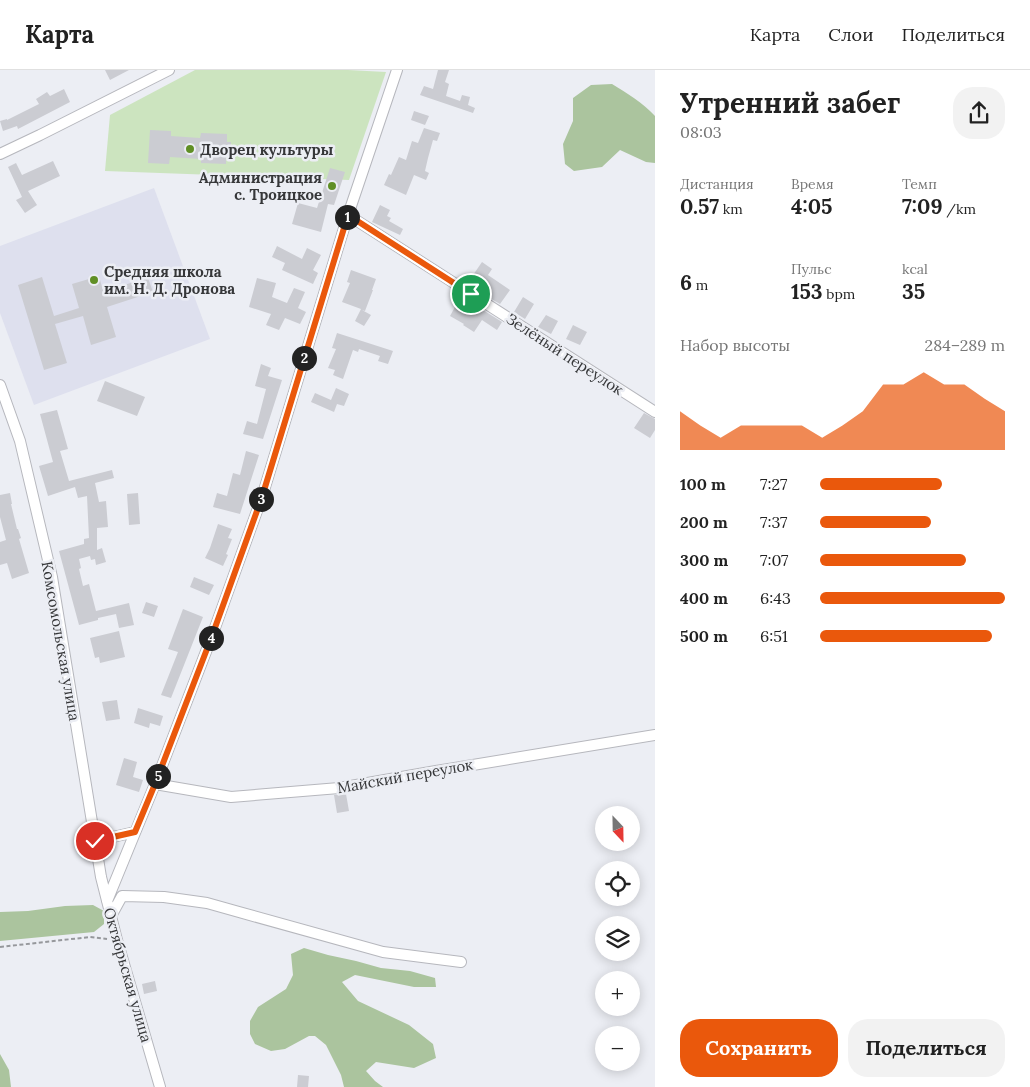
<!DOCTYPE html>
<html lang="ru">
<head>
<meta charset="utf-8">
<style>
	:root { --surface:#fff; --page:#f2f2f2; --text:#222; --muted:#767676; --line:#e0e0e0; --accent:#ea580c }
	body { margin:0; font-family:Lora,serif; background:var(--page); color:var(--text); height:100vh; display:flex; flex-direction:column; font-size:19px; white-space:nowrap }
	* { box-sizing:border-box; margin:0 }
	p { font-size:16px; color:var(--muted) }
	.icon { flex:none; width:28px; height:28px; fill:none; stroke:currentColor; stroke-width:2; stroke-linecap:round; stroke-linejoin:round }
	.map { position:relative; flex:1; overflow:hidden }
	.drawer { display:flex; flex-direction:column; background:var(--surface); width:375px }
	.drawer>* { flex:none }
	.needle { width:32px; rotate:158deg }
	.controls { position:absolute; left:595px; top:736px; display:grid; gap:10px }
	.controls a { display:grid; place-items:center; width:45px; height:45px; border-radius:50%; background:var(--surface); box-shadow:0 2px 12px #0003; font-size:25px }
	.pin { position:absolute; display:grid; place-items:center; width:42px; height:42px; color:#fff; margin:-21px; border:2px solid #fff; border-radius:50%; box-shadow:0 1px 5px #0007 }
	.km { position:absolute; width:25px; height:25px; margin:-12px; border-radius:50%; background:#222; color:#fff; font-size:14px; line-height:25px; text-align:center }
	.round { display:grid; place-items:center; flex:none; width:52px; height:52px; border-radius:20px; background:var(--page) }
	.overview { display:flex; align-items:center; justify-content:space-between; height:85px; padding:0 25px }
	h1 { font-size:28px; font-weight:800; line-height:38px }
	.metrics { display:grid; grid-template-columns:repeat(3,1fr); gap:8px; height:85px; padding:5px 25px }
	.metrics div { display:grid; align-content:center }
	.metrics b { font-size:21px; font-weight:800 }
	.metrics small { font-size:14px; font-weight:400 }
	.metrics p { font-size:14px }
	.chart { height:140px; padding:10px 25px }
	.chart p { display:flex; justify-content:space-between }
	.chart svg { width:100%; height:90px; margin-top:5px; fill:var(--accent); opacity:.7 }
	.cta { display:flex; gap:10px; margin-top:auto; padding:10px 25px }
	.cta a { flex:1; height:58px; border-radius:20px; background:var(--accent); color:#fff; font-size:20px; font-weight:800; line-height:58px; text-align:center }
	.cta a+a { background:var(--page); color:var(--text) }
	ul { padding:0 25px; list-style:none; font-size:16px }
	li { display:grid; grid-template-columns:80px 60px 1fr; align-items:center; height:38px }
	li i { height:12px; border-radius:6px; background:var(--accent) }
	header { display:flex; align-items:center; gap:30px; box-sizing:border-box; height:70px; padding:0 25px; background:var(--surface); border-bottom:1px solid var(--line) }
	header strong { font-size:24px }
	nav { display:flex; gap:28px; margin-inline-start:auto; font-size:18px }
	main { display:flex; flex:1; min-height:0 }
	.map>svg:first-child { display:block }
	.built { fill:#dee0ee }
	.green { fill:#cce4bf }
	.forest { fill:#abc49e }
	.building { fill:#cbccd2 }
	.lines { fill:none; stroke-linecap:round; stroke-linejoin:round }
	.minor-casing { stroke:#b6b7bd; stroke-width:12 }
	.path { stroke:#96989c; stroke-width:2; stroke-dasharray:4 2.5; stroke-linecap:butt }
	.minor { stroke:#fff; stroke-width:10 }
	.route-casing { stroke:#fff; stroke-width:10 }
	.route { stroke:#ea580c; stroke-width:6 }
	.poi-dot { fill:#608f25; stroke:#eceef4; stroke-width:2 }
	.labels { text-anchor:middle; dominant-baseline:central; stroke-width:5; stroke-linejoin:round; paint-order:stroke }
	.poi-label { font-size:15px; font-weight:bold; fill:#363739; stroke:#eceef4; text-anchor:start }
	.street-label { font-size:15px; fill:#363739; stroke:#eceef4 }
</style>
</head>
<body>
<header>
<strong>Карта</strong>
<nav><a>Карта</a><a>Слои</a><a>Поделиться</a></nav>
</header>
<main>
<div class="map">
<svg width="655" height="1017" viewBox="0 0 655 1017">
	<rect width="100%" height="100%" fill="#eceef4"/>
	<!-- built -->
	<path class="built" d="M154,118L210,269L34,335L0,243V176Z"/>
	<!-- green -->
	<path class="green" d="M195,0H348L386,2L349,110L105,101L110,45Z"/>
	<!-- forest -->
	<path class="forest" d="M612,14C627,23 643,33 655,46V93L646,92L620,80L602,97L574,101L565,94L563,74L573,51V28L591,15Z
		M93,835L104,841V854L94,862L0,871V842L28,841L65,836Z
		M304,878L328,885L356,891L381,898L410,901L435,908L436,917H414L355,905L342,912L358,931L409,955L433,974L436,988L414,998L376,992L366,1001L375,1011L383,1017H344L341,1005L326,975L315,966H309L285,979L271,981L255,974L250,964V951L258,937L286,919L293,905L291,884Z
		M0,984L9,1000L11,1017H0Z"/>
	<!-- building -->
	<path class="building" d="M105,0H129L110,10Z
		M438,0H449L445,12L449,14L446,26L460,31L462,25L470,27L468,35L475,38L473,43L420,25L424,16L433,19Z
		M64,19L70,32L18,59L17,56L3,61L0,51L7,49V50L39,34L36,29L47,22L50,26Z
		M414,41L429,46L425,55L411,50Z
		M424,58L440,63L437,71L433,70L428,88L425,101L429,103L426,110L414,105L406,125L384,115L389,104L391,105L399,87L406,90L412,71L418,73Z
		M150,60L171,61V66L200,68L201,63L227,64V72H231L230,86H226V94L201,93V89L170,87L169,94L148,93Z
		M53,91L60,106L28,121L37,135L25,143L16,130L22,127L8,97L16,93L22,105Z
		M330,98L345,102L334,135L328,134L321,162L292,154L298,133L317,138Z
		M380,135L390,140L387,146L391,148L389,151L403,159L400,165L372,152Z
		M277,176L302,189L307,178L321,185L313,200L318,203L313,214L282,200L285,193L272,187Z
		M482,192L492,199L488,205L510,220L500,234L488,227L491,222L471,208Z
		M351,200L376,209L372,220H373L365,241L362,240L371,245L364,256L355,251L361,239L342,232L350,213L347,212Z
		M99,206L103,221L148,208L153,222L107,237L116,267L91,275L83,246L55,254L67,293L44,300L18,215L42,207L54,246L79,238L72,214Z
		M257,208L276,213L272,227L287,233L294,218L305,222L298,238L306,242L300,254L285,248L279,260L266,255L271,244L249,237Z
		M461,226L502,252L497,260L482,250L474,262L463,255L464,254L450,246Z
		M523,227L534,234L525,249L514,242Z
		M546,245L558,251L551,264L538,257Z
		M573,255L587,262L580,275L566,269Z
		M337,263L393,281L388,294L378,291L380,286L359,279L358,282L353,280L343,309L333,305L335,300L328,298L336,279L332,278Z
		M261,294L271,298L268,306L282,310L263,369L243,364L247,351L257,354L266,319L255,316Z
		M105,311L145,327L137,346L97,331Z
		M336,318L349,324L344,336L337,334L334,342L311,332L315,323L331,330Z
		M57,340L68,379L60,381L69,411L112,400L114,408L95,413L99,432L106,431L108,457L97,458V480L102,478L106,492L96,495L95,489L91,490L90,486L79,489L81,498L79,499L83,516L89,514L96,541L129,533L134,555L119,558L116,544L98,548V550L79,555L59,481L84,474V469L89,468L87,426L78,428L75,417L48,426L39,396L53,392L40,344Z
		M644,343L655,349V360L650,368L634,358Z
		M246,381L259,385L240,444L213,437L217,423L227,426L233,403L240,405Z
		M10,423L12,434H11L17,459H18L21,468L19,469L29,503L12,509L7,493L0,495V472L6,470L0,447V425Z
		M138,423L140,454L129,455L127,424Z
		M218,454L232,459L228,468L232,469L226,484L228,485L223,496L205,488L210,478Z
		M194,507L214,515L209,525L190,517Z
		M146,532L158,536L154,547L142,543Z
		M183,539L203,547L171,628L161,625L178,582L168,579Z
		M119,561L125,587L100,593L99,587L95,588L90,568Z
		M117,630L120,649L106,651L102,632Z
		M138,638L163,646L160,656L150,653L149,658L134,653Z
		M124,688L137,692L133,707L143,710L139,722L116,715Z
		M346,724L349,741L337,743L334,725Z
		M155,911L157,921L144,924L142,914Z
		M298,1005L309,1006L308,1017H297Z"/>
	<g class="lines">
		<defs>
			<path id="minor" d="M0,84L40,65L169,0
				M348,145L655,342
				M0,315L20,371L52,507L101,807L117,870L160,1017
				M155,714L231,727L339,718L436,701L655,665
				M95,771L135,762
				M107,831L155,714L212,566L262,427L348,145L397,0
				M111,846L122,826L164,827L207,833L239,842L383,882L461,892"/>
		</defs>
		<!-- minor casing -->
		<use href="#minor" class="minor-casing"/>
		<!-- path -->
		<path class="path" d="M0,877L90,867L107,869"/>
		<!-- minor -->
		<use href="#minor" class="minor"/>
	</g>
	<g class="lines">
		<defs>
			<path id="route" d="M95,771L135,762L155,714L212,566L262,427L348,145L471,224"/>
		</defs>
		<!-- route casing -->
		<use href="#route" class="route-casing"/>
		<!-- route -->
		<use href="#route" class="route"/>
	</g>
	<!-- markers -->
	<g class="poi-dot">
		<circle cx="190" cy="79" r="5"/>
		<circle cx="332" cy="116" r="5"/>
		<circle cx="94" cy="210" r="5"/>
	</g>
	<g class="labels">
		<!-- poi labels -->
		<g class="poi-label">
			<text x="200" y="79">Дворец культуры</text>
			<text x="322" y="107" text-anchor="end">Администрация<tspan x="322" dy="17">с. Троицкое</tspan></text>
			<text x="104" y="201">Средняя школа<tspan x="104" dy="17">им. Н. Д. Дронова</tspan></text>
		</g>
		<!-- street labels -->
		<g class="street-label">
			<text transform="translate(565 284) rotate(33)">Зелёный переулок</text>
			<text transform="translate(61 571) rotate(80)">Комсомольская улица</text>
			<text transform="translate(405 706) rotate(-10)">Майский переулок</text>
			<text transform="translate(128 905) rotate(74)">Октябрьская улица</text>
		</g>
	</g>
</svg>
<div class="controls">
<a><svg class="needle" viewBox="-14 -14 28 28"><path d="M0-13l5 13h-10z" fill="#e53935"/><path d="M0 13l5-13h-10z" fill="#767676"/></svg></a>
<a><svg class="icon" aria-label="locate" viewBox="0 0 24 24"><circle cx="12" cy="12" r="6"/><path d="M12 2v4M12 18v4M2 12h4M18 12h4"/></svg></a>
<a><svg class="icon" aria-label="layers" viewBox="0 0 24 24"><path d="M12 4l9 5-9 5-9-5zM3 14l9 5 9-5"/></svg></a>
<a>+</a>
<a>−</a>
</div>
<div class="pin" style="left:471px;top:224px;background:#1e9e55"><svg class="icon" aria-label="arrive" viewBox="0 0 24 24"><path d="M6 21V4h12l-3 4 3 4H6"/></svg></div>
<div class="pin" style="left:95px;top:771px;background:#d93025"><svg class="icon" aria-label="check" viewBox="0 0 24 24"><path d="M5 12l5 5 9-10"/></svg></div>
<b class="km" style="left:347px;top:147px">1</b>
<b class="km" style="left:304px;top:288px">2</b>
<b class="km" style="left:261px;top:429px">3</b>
<b class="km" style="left:211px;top:568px">4</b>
<b class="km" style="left:158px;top:706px">5</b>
</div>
<section class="drawer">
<div class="overview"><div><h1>Утренний забег</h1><p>08:03</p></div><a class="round"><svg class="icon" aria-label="share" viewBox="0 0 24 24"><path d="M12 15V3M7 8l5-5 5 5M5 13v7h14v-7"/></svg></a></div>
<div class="metrics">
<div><p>Дистанция</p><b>0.57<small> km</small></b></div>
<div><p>Время</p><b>4:05</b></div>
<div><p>Темп</p><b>7:09<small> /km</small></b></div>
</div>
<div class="metrics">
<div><b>6<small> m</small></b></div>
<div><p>Пульс</p><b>153<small> bpm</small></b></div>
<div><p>kcal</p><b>35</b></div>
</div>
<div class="chart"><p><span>Набор высоты</span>284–289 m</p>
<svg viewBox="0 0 160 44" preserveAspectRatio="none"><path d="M0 44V25L10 32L20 38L30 32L40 32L50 32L60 32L70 38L80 32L90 25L100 12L110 12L120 6L130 12L140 12L150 19L160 25V44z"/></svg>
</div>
<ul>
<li><b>100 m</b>7:27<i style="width:66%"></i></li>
<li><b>200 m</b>7:37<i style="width:60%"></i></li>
<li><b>300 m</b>7:07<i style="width:79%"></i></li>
<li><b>400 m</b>6:43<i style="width:100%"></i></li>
<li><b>500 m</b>6:51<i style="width:93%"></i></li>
</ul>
<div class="cta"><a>Сохранить</a><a>Поделиться</a></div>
</section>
</main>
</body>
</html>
